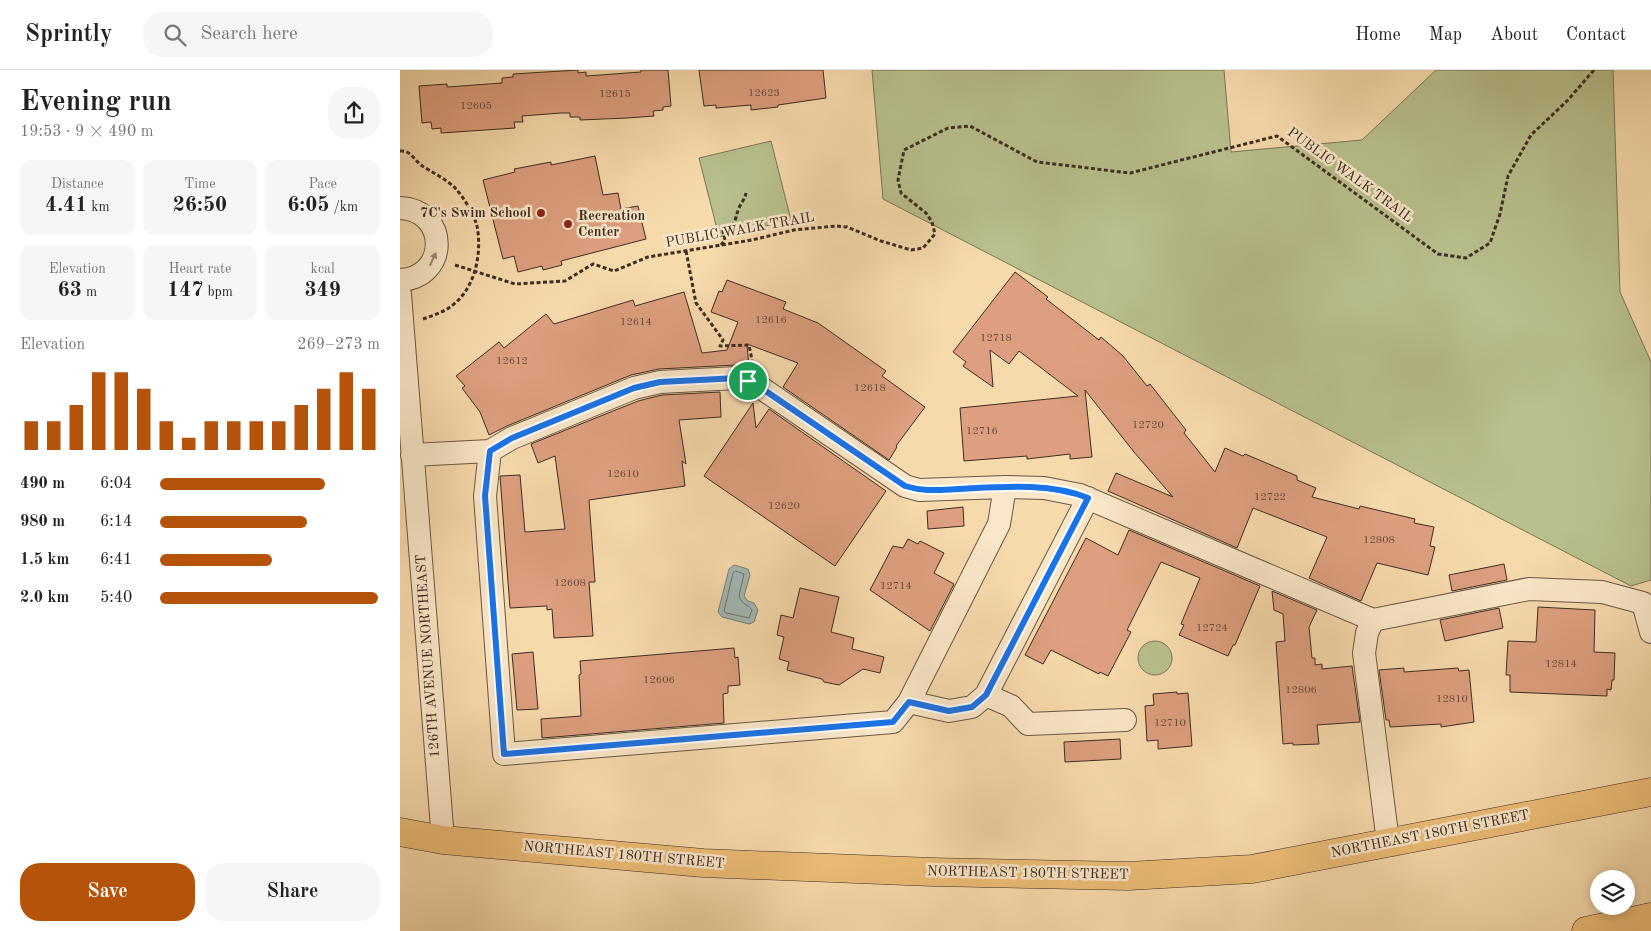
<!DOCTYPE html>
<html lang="en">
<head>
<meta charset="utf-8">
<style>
	:root { --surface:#fff; --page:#f6f6f6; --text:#222; --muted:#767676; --line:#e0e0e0; --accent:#b45309 }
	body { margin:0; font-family:"Old Standard TT",serif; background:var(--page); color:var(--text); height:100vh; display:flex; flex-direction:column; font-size:19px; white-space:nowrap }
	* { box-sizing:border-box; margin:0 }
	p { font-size:16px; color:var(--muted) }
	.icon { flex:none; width:28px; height:28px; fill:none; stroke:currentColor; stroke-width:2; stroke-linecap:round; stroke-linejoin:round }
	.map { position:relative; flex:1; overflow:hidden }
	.side { display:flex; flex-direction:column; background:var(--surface); width:400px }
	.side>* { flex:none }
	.tools { position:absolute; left:1190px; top:800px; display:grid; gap:10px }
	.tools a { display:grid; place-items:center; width:45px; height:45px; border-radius:50%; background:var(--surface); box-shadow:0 2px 8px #0003; font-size:25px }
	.pin { position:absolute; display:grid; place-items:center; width:42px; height:42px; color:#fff; margin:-21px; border:2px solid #fff; border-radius:50%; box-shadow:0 1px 5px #0007 }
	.round { display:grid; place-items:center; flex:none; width:52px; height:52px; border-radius:20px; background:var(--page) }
	.head { display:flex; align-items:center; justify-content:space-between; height:85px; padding:0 20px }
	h1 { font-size:28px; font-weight:700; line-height:38px }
	.stats { display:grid; grid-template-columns:repeat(3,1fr); gap:8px; height:85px; padding:5px 20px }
	.stats div { display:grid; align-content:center; border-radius:12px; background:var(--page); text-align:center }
	.stats b { font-size:21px; font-weight:700 }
	.stats small { font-size:14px; font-weight:400 }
	.stats p { font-size:14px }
	.chart { height:140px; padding:10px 20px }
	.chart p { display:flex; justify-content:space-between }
	.chart svg { width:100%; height:90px; margin-top:5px; stroke:var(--accent); stroke-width:6 }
	.primary-button { display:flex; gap:10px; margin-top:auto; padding:10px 20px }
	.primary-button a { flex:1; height:58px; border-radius:20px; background:var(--accent); color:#fff; font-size:20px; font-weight:700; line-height:58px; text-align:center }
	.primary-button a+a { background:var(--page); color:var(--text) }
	ul { padding:0 20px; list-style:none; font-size:16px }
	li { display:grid; grid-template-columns:80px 60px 1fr; align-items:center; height:38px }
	li i { height:12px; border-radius:6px; background:var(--accent) }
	header { display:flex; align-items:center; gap:30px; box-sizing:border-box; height:70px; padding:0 25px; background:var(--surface); border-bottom:1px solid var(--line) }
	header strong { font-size:24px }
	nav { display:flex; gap:28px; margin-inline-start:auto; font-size:18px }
	.search { width:350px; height:45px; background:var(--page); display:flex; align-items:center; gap:12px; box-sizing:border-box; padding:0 18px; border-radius:20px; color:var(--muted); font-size:19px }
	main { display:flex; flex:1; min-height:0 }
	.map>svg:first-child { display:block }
	.green { fill:#b8c08d; stroke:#7b7658 }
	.water { fill:#a1b8b4; stroke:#79807a }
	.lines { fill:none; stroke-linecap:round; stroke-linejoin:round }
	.shore { stroke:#70726c; stroke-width:1 }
	.building { fill:#dd9f7f; stroke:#3e2d23 }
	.minor-casing { stroke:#6c5845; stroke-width:24 }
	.major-casing { stroke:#3e2d23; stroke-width:29 }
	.highway-casing { stroke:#3e2d23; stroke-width:29 }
	.path { stroke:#3e2d23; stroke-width:3; stroke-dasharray:4 2.5; stroke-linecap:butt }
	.minor { stroke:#fae7c9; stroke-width:22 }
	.major { stroke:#ecbd76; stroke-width:28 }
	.highway { stroke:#ecbd76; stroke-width:28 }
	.oneway { fill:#9c8a76 }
	.route-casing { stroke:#fff; stroke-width:10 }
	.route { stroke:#1a73e8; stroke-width:6 }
	.poi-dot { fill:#8f2418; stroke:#fae7c9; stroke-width:2 }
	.labels { text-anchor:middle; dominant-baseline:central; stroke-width:5; stroke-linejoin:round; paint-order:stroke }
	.number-label { font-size:11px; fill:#664a3a }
	.street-label { font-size:14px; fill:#3e2d23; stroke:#fae7c9 }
	.poi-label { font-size:14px; font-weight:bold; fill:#3e2d23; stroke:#fae7c9; text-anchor:end }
</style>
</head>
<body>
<header>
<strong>Sprintly</strong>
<div class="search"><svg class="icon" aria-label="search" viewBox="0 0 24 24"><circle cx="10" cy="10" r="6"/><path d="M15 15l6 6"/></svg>Search here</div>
<nav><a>Home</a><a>Map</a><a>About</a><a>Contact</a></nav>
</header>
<main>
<section class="side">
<div class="head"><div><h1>Evening run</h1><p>19:53 · 9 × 490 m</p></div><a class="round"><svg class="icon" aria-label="share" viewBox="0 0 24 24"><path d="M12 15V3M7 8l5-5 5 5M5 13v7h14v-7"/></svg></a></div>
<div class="stats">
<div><p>Distance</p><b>4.41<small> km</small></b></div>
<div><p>Time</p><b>26:50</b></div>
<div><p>Pace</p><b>6:05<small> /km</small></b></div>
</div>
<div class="stats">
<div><p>Elevation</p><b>63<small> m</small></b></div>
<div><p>Heart rate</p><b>147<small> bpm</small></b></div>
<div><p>kcal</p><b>349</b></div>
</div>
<div class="chart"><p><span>Elevation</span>269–273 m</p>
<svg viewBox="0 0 160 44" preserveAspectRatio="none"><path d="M5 44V30M15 44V30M25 44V22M35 44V6M45 44V6M55 44V14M65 44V30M75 44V38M85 44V30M95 44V30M105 44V30M115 44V30M125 44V22M135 44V14M145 44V6M155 44V14"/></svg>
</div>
<ul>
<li><b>490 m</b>6:04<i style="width:75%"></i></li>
<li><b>980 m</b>6:14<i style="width:67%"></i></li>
<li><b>1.5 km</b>6:41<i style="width:51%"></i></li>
<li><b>2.0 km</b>5:40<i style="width:99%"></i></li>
</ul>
<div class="primary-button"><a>Save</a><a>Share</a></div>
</section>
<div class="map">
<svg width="1251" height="861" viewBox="0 0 1251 861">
	<rect width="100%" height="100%" fill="#f7daac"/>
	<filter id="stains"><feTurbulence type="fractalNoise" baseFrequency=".004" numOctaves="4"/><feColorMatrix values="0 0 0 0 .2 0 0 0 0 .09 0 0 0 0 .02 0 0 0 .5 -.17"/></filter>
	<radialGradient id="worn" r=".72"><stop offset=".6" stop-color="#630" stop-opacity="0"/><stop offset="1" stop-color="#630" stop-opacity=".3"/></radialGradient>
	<!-- green -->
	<path class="green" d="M472,0H824L831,82L962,70L1036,0H1213L1220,222L1251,292V510L1231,516L483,129Z
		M371,71L391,150L319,167L299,88Z
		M738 588a17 17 0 1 1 34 0a17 17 0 1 1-34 0Z"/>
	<!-- water -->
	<path class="water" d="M334,495L348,499L350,505L344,526L348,531L354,533L358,540L354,552L349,554L322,547L318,542L329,499Z"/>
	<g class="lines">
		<!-- shore -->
		<path class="shore" d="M336,501L344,504L339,526C342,535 348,534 352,540L349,548L326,543L324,541L333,503Z"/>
	</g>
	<!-- building -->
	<path class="building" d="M178,0V3L186,2V6L241,2V0H268L271,36L263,37V40L253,41L254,46L227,48L180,50V47H170V43H161L122,46L123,52H114L115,58L41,63V58L32,59L31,52L22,53L19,16L47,14V17L102,13V8L113,7V4Z
		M299,0H423L426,28L378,35V37L351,40V35L316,38V35L304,36Z
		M195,86L203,125L218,123L221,139L238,136L246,169L161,191L162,195L143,200L142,196L118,202L114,186L103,189L83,110L115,102L114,99L151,92V95Z
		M615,202L648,227L646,229L699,270L701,267L723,286L747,316L750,314L786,360L784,363L815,402L825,378L843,386L845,384L897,406V410L916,418L912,427L959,439L960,436L1015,449L1014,453L1034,457L1030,476L1035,477L1028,505L977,493L961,531L909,508L927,467L853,438L837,478L708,421L716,403L773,427L734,382L685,320L692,387L670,389V384L627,389V386L564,391L560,338L678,326L619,281L609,294L590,280L593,317L563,296L566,292L553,282Z
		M327,210L386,232L383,239L418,253L486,301L482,306L525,337L496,376L497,377L489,390L383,317L398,293L347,274L349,297L336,295L259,299L231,305L107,356L89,365L80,342L62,318L65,316L56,306L99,272L104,278L146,244L154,254L233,230L235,236L284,222L302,283L327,280L338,252L311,242L319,221L322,222Z
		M320,322L321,347L279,350L286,394L282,391L285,416L189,430L195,512H189L193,566L154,568L152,539L147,540V536L110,538L100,406L120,405L125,462L165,459L155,386L138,393L131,374L238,331L262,325Z
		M353,333L356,358L369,339L486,421L435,496L304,406Z
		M563,437L564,456L528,459L527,441Z
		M729,460L860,516L835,575H833L828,586L779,565L784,555L781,554L800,508L761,492L727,560L731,562L708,606L700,602L699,604L651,580L643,594L625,585L686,468L718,485Z
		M508,469L518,474L520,471L544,483L534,503L554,514L530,561L470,520L493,476L503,478Z
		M1104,494L1107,510L1052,521L1049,505Z
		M400,518L439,527L431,562L454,568L452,579L484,587L480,603L463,599L439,615L424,612L422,609L387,600L389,592L379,589L384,567L377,565L381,545L393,548Z
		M872,521L917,540L909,557L912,588H915V595L922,594V599L952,596L960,652L917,655L919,674L893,675V673L883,674L876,572L885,571L883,544L874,540Z
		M1138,537L1195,540L1194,582L1215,583L1214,610H1212L1211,620L1207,619V626L1110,622V605H1106L1108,571L1136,572Z
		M1099,538L1103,558L1045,571L1040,550Z
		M334,578L335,588L338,587L340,615L328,616V623L323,624L324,653L142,668L141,649L181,646L179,605L181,604L180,591Z
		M133,582L138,639L117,640L112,584Z
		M1004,598V602L1058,598L1059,601L1069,600L1074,652L1041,657V654L990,657L989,650H986L979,600Z
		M777,622V624L788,623L792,676L758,679V670L747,671L745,636L754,635L753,624Z
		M720,669L721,689L665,692L664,672Z"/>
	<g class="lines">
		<defs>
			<path id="minor" d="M0,138C49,140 49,208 0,210
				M0,224L43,770
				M12,385L90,381
				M605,417L599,454L509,632L493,652L104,684L85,426L90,381L112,368L234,318L260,312L337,308L351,311L505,416L519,420L605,417L644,418L680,425L973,550
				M586,625L688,428
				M509,632L549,641L572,637L586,625L611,636L628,654L725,650
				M988,772L964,583L967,563L973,550L1129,519L1202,522L1243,533L1251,562"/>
			<path id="major" d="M0,762L43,770L303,793L532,802L728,806L852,799L1251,722"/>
			<path id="highway" d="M1186,861L1251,847"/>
		</defs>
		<!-- minor casing -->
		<use href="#minor" class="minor-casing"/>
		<!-- major casing -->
		<use href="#major" class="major-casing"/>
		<!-- highway casing -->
		<use href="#highway" class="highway-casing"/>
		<!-- path -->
		<path class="path" d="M0,81C11,80 14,90 21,95C31,102 48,110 56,119C64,128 74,144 77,156C82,182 76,216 54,234C45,242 34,245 23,249
			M321,175L325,170L323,161C337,156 334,150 339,138C341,133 345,129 346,123
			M286,181L296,233L323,270L320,276L349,275L352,290
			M55,195L115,214L165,211L193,194L214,201L248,187L352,170L394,160L436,156L447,157L481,171L511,180L523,178L535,164L532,152L526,143L501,123L498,110L504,80L548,58L570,56L637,92L730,103L877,66L1038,184L1066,188L1090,173L1100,144L1108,106L1131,65L1168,30L1194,0"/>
		<!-- minor -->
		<use href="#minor" class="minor"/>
		<!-- major -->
		<use href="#major" class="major"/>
		<!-- highway -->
		<use href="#highway" class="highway"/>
	</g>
	<!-- one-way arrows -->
	<defs><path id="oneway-solid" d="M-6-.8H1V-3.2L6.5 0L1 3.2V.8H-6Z" transform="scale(1.25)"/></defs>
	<use class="oneway" href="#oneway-solid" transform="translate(33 189) rotate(-65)"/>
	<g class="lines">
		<defs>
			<path id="route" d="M338,308L351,311L505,416C524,422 539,420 558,419C599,417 649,412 688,428L586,625L572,637L549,641L509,632L493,652L104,684L85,426L90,381L112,368L234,318L260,312Z"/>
		</defs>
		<!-- route casing -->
		<use href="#route" class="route-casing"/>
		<!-- route -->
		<use href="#route" class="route"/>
	</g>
	<!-- markers -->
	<g class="poi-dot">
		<circle cx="141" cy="143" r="5"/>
		<circle cx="168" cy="154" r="5"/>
	</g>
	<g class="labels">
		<!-- number labels -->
		<g class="number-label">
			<text x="364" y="23">12623</text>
			<text x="215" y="24">12615</text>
			<text x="76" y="36">12605</text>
			<text x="371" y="250">12616</text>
			<text x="236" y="252">12614</text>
			<text x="596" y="268">12718</text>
			<text x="112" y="291">12612</text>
			<text x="470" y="318">12618</text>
			<text x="748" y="355">12720</text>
			<text x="582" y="361">12716</text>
			<text x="223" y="404">12610</text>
			<text x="870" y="427">12722</text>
			<text x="384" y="436">12620</text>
			<text x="979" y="470">12808</text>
			<text x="170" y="513">12608</text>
			<text x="496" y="516">12714</text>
			<text x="812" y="558">12724</text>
			<text x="1161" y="594">12814</text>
			<text x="259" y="610">12606</text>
			<text x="901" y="620">12806</text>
			<text x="1052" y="629">12810</text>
			<text x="770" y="653">12710</text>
		</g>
		<!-- street labels -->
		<g class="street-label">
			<text transform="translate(950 105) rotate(36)">PUBLIC WALK TRAIL</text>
			<text transform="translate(340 160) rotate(-10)">PUBLIC WALK TRAIL</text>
			<text transform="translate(28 586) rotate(-94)">126TH AVENUE NORTHEAST</text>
			<text transform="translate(1030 764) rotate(-11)">NORTHEAST 180TH STREET</text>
			<text transform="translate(224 785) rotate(5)">NORTHEAST 180TH STREET</text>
			<text transform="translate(628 803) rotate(1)">NORTHEAST 180TH STREET</text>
		</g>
		<!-- poi labels -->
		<g class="poi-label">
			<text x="131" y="143">7C's Swim School</text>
			<text x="178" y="146" text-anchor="start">Recreation<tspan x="178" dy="16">Center</tspan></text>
		</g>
	</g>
	<rect width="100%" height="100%" filter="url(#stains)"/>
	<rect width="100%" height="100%" fill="url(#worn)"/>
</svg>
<div class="tools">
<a><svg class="icon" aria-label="layers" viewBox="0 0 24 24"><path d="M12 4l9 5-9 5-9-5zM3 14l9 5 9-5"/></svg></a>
</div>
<div class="pin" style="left:348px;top:311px;background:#1e9e55"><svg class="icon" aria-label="arrive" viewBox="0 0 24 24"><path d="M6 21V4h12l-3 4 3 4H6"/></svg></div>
</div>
</main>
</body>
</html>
